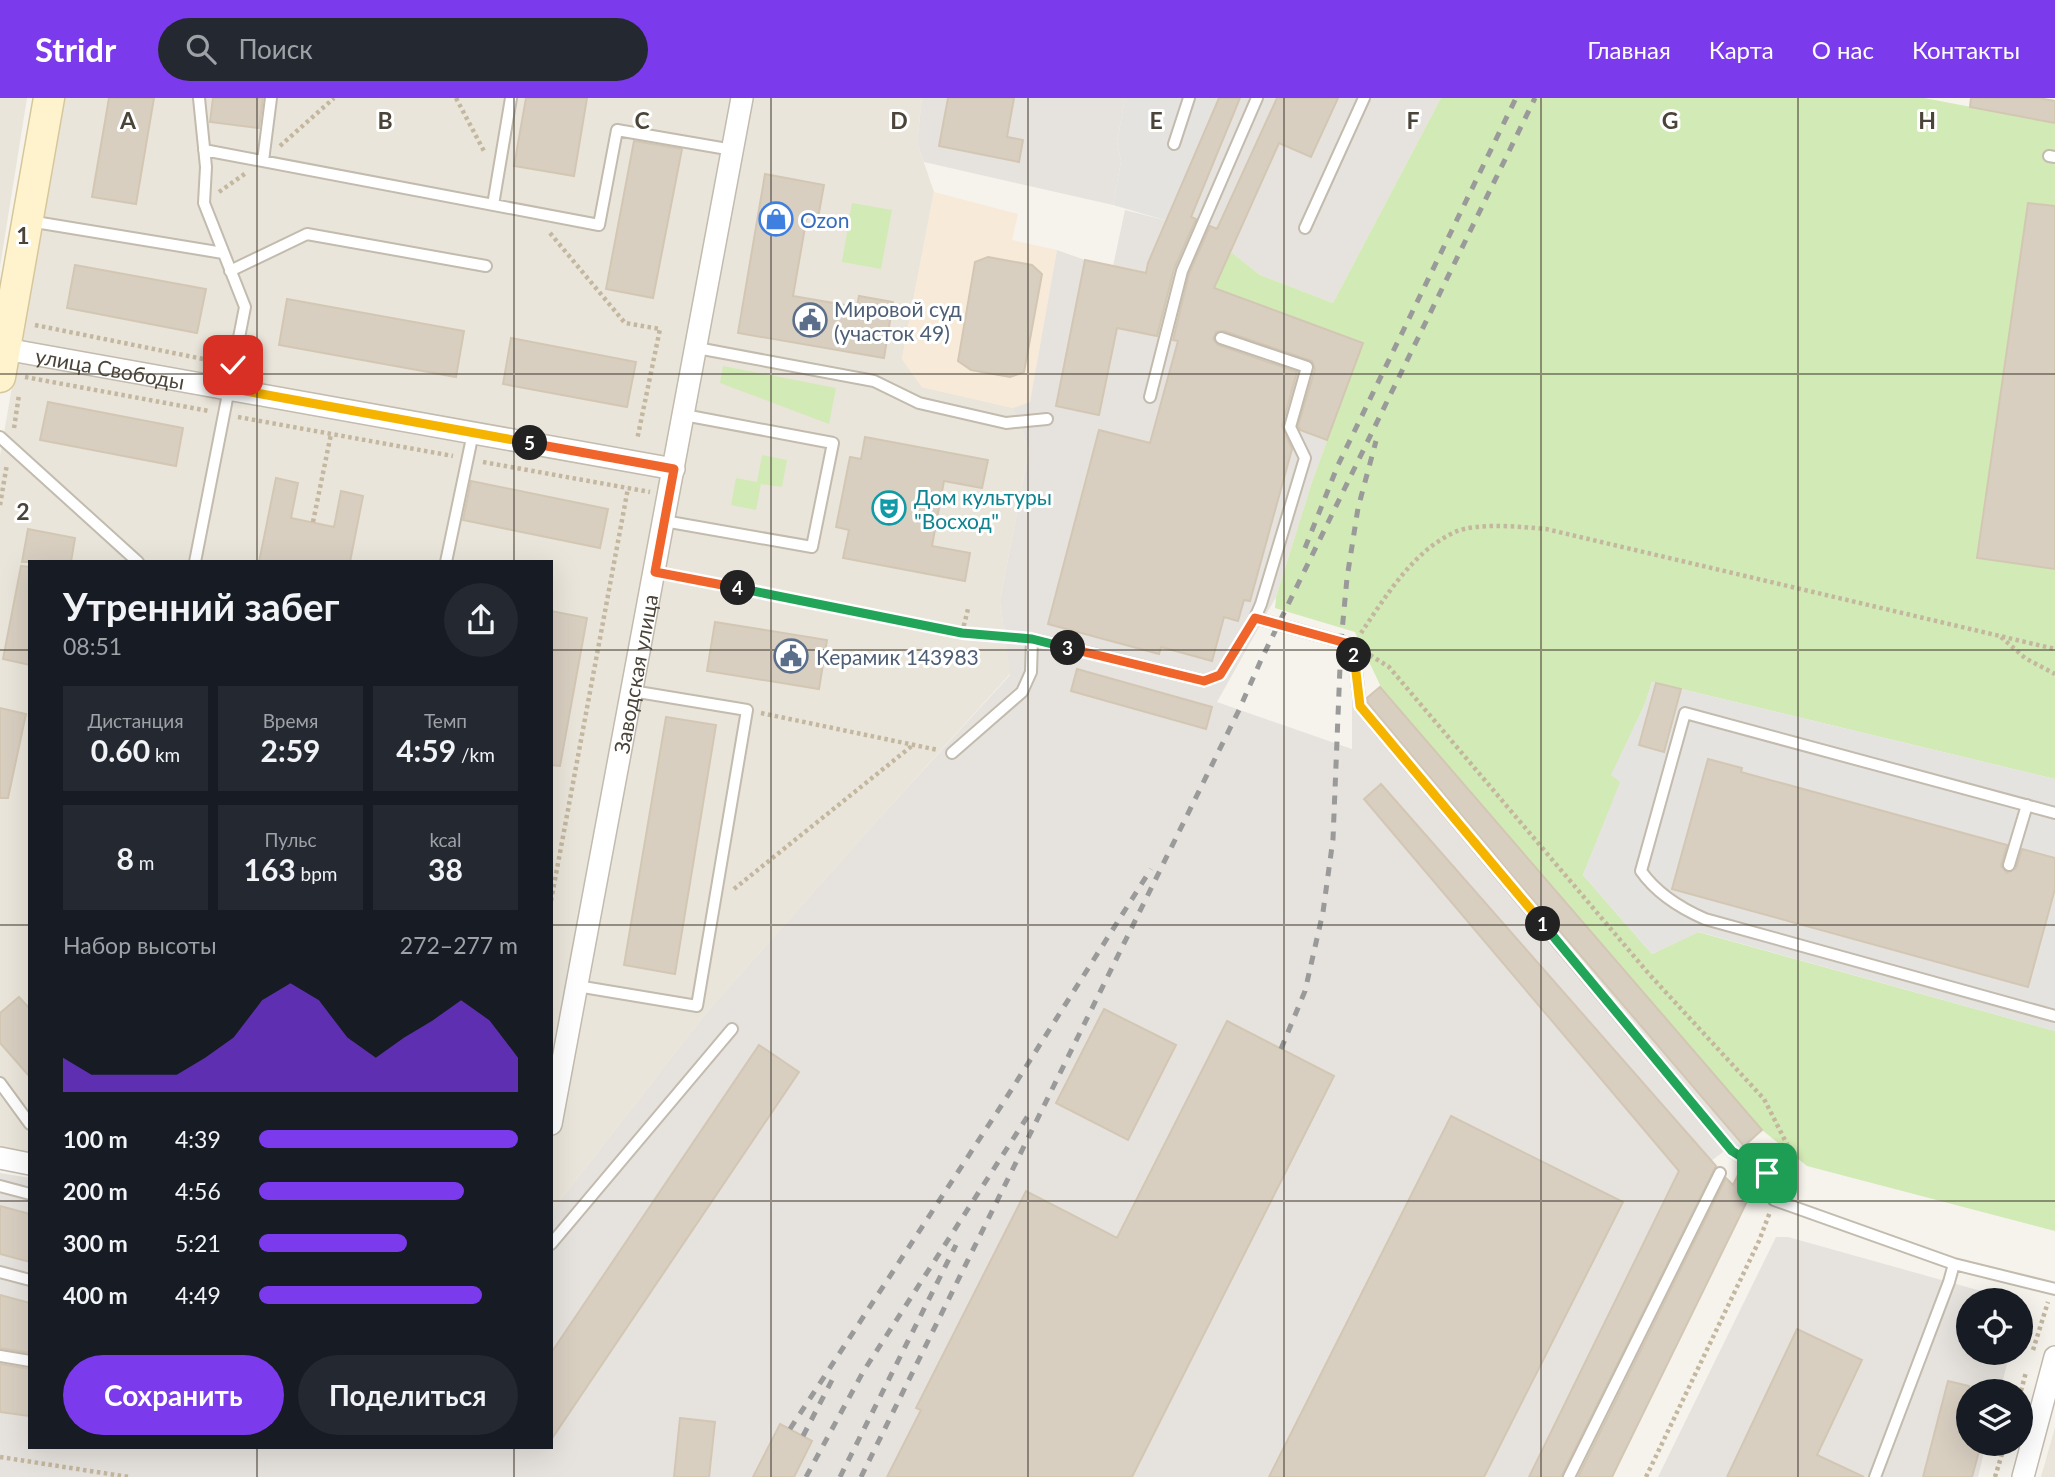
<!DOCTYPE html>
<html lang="ru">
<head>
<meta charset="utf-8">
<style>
	:root { --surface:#171b24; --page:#242831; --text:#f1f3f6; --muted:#9ea1a6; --accent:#7c3aed }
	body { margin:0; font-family:Lato,sans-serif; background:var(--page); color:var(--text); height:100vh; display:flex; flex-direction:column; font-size:26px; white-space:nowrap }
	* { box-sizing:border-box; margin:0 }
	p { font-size:23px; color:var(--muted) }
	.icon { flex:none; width:38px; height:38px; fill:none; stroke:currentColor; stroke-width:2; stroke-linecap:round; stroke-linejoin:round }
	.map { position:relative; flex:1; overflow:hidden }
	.drawer { position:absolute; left:28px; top:462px; width:525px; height:889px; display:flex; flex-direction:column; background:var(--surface); border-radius:0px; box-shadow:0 7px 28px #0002 }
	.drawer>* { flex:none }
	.controls { position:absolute; left:1956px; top:1190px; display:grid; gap:14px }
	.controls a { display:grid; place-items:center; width:77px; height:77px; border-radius:50%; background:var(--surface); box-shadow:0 7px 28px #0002; font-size:35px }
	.pin { position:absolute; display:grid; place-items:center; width:60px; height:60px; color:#fff; margin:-30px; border-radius:14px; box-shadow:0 4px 10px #0006 }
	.km { position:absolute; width:35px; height:35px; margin:-18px; border-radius:50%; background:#222; color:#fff; font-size:19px; line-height:35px; text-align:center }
	.round { display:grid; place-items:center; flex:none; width:74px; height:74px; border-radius:37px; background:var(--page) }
	.summary { display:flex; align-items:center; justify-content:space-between; height:119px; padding:0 35px }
	h1 { font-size:38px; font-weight:700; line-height:52px }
	.stats { display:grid; grid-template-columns:repeat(3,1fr); gap:10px; height:119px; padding:7px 35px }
	.stats div { display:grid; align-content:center; border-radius:0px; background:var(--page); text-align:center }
	.stats b { font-size:30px; font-weight:700 }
	.stats small { font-size:19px; font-weight:400 }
	.stats p { font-size:19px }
	.chart { height:196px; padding:14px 35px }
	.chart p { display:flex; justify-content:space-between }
	.chart svg { width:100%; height:126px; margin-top:7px; fill:var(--accent); opacity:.7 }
	.button { display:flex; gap:14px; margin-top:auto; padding:14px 35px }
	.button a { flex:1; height:80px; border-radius:42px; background:var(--accent); color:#fff; font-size:28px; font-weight:700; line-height:80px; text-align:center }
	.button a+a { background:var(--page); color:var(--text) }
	ul { padding:0 35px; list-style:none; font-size:23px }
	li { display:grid; grid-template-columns:112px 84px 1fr; align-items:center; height:52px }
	li i { height:18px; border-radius:9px; background:var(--accent) }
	header { display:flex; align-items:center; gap:42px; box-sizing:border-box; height:98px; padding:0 35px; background:var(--accent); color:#fff }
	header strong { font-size:33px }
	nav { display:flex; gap:38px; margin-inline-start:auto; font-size:24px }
	.search { width:490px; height:63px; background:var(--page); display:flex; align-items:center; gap:18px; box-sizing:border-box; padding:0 24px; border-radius:38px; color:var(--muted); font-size:26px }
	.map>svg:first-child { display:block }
	.residential { fill:#eae5da }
	.commercial { fill:#f7ead8 }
	.industrial { fill:#e6e2dd }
	.green { fill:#d2eab5 }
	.parking { fill:#e5e3e0 }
	.building { fill:#d8cfc1; stroke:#d3c7b4; stroke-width:2 }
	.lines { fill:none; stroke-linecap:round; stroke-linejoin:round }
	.lane-casing { stroke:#c2bbae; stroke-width:14 }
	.street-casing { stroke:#c2bbae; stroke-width:24 }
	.secondary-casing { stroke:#d6c79b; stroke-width:33 }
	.path { stroke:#c4b79f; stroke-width:4.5; stroke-dasharray:3.5 3.5; stroke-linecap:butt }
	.lane { stroke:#fff; stroke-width:10 }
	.street { stroke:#fff; stroke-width:21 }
	.secondary { stroke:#fff3cd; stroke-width:30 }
	.rail { stroke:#9a9a9a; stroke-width:5; stroke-dasharray:9 9; stroke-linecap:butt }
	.split-1-casing { stroke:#fff; stroke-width:14 }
	.split-2-casing { stroke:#fff; stroke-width:14 }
	.split-3-casing { stroke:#fff; stroke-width:14 }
	.split-4-casing { stroke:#fff; stroke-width:14 }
	.split-5-casing { stroke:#fff; stroke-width:14 }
	.split-6-casing { stroke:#fff; stroke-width:14 }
	.split-1 { stroke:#22a559; stroke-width:9 }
	.split-2 { stroke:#f5b400; stroke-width:9 }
	.split-3 { stroke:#f0652b; stroke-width:9 }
	.split-4 { stroke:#22a559; stroke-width:9 }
	.split-5 { stroke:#f0652b; stroke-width:9 }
	.split-6 { stroke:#f5b400; stroke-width:9 }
	.grid { fill:none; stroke:#4b4439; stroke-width:2; stroke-opacity:0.55 }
	.labels { text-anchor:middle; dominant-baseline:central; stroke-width:6; stroke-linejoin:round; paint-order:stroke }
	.shop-label { font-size:21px; fill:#366cbe; stroke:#fff; text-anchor:start }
	.service-label { font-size:21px; fill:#4e5e75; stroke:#fff; text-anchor:start }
	.street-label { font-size:21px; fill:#4b4439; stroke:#fff }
	.culture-label { font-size:21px; fill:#0d838f; stroke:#fff; text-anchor:start }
	.grid-label { font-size:23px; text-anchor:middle; font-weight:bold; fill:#4b4439; stroke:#fff; stroke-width:6; stroke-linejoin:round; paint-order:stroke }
</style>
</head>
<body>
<header>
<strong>Stridr</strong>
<div class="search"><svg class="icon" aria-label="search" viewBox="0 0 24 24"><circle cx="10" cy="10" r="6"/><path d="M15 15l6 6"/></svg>Поиск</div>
<nav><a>Главная</a><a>Карта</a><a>О нас</a><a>Контакты</a></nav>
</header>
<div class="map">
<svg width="2055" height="1379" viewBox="0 0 2055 1379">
	<rect width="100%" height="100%" fill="#f6f3ec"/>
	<!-- residential -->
	<path class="residential" d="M0,0H27L0,169Z
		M62,0H922L917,44L934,94L902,261L922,289L1013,310L1029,352L1000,503L1010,576L874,726L706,915L551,1114V464H30V1056L0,1050V358Z
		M2055,1329V1379H2041Z"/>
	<!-- commercial -->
	<path class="commercial" d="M934,94L1018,116L1012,142L1057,152L1030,304L1013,310L922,289L902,261Z"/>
	<!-- industrial -->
	<path class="industrial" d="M922,0H1125L1117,44L1121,63L1113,107L924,64L917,44Z
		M1219,0H1441L1333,205L1260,177L1231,154L1216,185L1215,190L1363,245L1312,384L1276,499L1217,604L1352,651V602L1359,601L1363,604L1380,589L1762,1032L1744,1048L1743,1051L1723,1054L1711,1063L1529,1379H0V1075L30,1080V1349H551V1114L706,915L874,726L1010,577L1000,503L1029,352L1013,310L1030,304L1057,152L1085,162L1113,168L1125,112L1168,123Z
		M1776,1139H1788L2013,1202H1969V1255H2010L2000,1293H1969V1346H1986L1978,1379H1658Z"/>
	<!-- green -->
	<path class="green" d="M1441,0H1924L2055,25V681L1652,584L1645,606L1612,676L1621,684L1583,777L1652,856L1698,834L2055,933V1133L1807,1068L1762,1032L1381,589L1355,534L1275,510L1276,499L1312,384L1363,245L1215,190L1216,185L1231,154L1260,177L1333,205Z
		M852,105L892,112L881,171L842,164Z
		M723,268L836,290L829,326L720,285Z
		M762,357L787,362L782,389L761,386L756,412L731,407L736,380L757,384Z"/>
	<!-- parking -->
	<path class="parking" d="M1125,0H1219L1168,123L1113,107L1121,63L1117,44Z
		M1652,584L2055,681V933L1699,834L1652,856L1583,777L1620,684L1611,677L1645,606Z"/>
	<!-- building -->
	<path class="building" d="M109,0H154L136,106L92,99Z
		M213,0H263L259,30L210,24Z
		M526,0H587L574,78L514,68Z
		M948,0H1014L1007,39L1023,42L1019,64L939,48Z
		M1219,0H1240L1191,119L1196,121L1174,171L1157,238L1117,230L1099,317L1056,308L1085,162L1146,175L1148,165Z
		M1277,0H1338L1311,59L1279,45L1214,190L1363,245L1327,342L1300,332L1298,328L1315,271L1312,263L1224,233L1216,234L1213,241L1218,247L1297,274L1282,328L1292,351L1250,503L1244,502L1238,523L1224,519L1212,563L1161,549L1159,556L1048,526L1099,332L1150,345L1178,243L1173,242L1189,176L1210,128L1217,131Z
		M1971,0H2039L2055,3V25L1970,9Z
		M634,43L682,51L653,200L606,191Z
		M765,76L824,87L818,120L807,118L793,198L857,209L859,198L893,204L884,260L738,235Z
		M2028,105L2055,108V471L1977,460Z
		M988,159L1032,167L1042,176L1024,274L1010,279L971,272L958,263L975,164Z
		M75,167L206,191L197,235L67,210Z
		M287,201L464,233L456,279L279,247Z
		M511,240L636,264L627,309L503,286Z
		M48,304L183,330L176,368L40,342Z
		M865,339L988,362L982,390L944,383L932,448L970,455L965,483L843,460L849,432L836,429L850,359L861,361Z
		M276,380L298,385L291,420L334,429L341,393L363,398L350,464H259Z
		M471,383L608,411L600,450L463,422Z
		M28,431L75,440L71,464H22Z
		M21,468L30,469V567L3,561Z
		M551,513L587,520L560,668L551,667Z
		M715,524L827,542L819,591L707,573Z
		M1077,571L1212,609L1206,631L1071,593Z
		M1656,585L1681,591L1664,654L1639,647Z
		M1380,589L1762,1032L1744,1048L1516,782L1368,605L1367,600Z
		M0,610L26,616L8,700H0Z
		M666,619L716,627L675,876L624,867Z
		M1708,661L1742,670L1741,674L2007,747L2001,768L2007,775L2016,770L2022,751L2055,760V791L2028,889L1672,791Z
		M1381,686L1716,1068L1561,1379H1529L1679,1073L1364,701Z
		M19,899L30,911V979L0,945V915Z
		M1104,911L1176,947L1128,1042L1056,1005Z
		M1227,923L1334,978L1132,1379H887L921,1312L916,1310L1026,1093L1117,1140Z
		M759,947L799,974L551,1342V1255Z
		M1451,1018L1623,1104L1484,1379H1269Z
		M1739,1075L1757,1083L1612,1379H1578L1726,1080L1733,1087Z
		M0,1108L30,1116V1164L0,1156Z
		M0,1197L30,1205V1255L0,1250Z
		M1797,1231L1862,1262L1817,1357L1864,1379H1727Z
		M0,1266L30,1271V1318L0,1314Z
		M1948,1283L1969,1288V1346H1981L1972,1379H1923Z
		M680,1320L715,1324L709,1379H674Z
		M780,1326L812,1343L794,1379H753Z"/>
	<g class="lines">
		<defs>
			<path id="lane" d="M1174,46L1189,0
				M204,52L599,127L617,32L733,52
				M2049,58L2055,59
				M263,63L271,0
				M493,107L511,0
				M29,123L223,155
				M1305,130L1364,0
				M230,173L307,136L486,168
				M697,250L874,283L919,305L1006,325L1047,321
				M1150,299L1182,173L1257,0
				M0,339L138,464
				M664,423L812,449L833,345L684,317
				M195,464L245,209L204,105L206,69L199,0
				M446,464L473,335
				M1255,520L1353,547L1360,608L1732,1053L1767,1075L1774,1102L1954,1166
				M952,655L1022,594L1031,574L1032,541L1204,583L1220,577L1255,520L1261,506L1305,360L1290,329L1307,269L1221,240
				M2055,715L1685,615L1641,773C1657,796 1680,810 1705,821L2055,918
				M2009,767L2027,707
				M577,888L697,908L747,612L632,593
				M0,985L30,1026
				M0,1088L30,1096
				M551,1146L732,931
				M0,1174L30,1182
				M0,1258L30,1263
				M1569,1379L1720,1075
				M1875,1379L1949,1184L1954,1166L2055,1191"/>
			<g id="street">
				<path id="s1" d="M0,250L674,371"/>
				<path id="s2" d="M551,1026L742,0"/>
				<path d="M0,1060L30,1066"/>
				<path d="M2023,1379L2055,1259"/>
			</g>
			<path id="secondary" d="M0,279L49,0"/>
		</defs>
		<!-- lane casing -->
		<use href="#lane" class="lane-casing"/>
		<!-- street casing -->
		<use href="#street" class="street-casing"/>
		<!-- secondary casing -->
		<use href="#secondary" class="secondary-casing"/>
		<!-- path -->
		<path class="path" d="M456,0L485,55
			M280,48L334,0
			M219,94L246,75
			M550,135L625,225L660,231L637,342
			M35,227L218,264
			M25,279L209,313
			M238,319L453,358
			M14,330L19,297
			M483,364L650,394
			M0,407L7,366
			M313,424L331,336
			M675,478L962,535L1017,540
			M962,535L968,511
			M1361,535C1386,498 1413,453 1455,434C1478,424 1522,429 1546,431L2055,551
			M2001,539L2025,560L2055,576
			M1370,557L1389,569L1649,876L1764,1001L1789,1050L1783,1073
			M761,615L938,652
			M734,791L913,647
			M551,803L628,390
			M2033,1252L2048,1204
			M2021,1293L2026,1274
			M0,1359L129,1379
			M1646,1379L1759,1143L1770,1114
			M1995,1379L2005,1346"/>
		<!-- lane -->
		<use href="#lane" class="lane"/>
		<!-- street -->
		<use href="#street" class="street"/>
		<!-- secondary -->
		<use href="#secondary" class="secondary"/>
		<!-- rail -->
		<path class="rail" d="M1305,450L1338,367L1516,0
			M1281,951L1305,893L1323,814L1333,741L1341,544L1347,480L1358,410L1376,343
			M790,1331L1003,1005L1151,771
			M803,1338L832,1282
			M806,1379L863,1274L1031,1013
			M840,1379L956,1147
			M861,1379L1239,612L1261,562L1535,0"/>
	</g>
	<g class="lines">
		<defs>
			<path id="split-1" d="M1543,826L1732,1053L1767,1075"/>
			<path id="split-2" d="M1354,557L1360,608L1543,826"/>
			<path id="split-3" d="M1068,550L1204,583L1220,577L1255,520L1353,547L1354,557"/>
			<path id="split-4" d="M738,490L962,535L1032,541L1068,550"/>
			<path id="split-5" d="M530,345L674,371L655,474L738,490"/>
			<path id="split-6" d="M233,267L229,290L530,345"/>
		</defs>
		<!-- split-1 casing -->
		<use href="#split-1" class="split-1-casing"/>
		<!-- split-2 casing -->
		<use href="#split-2" class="split-2-casing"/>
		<!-- split-3 casing -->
		<use href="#split-3" class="split-3-casing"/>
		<!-- split-4 casing -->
		<use href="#split-4" class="split-4-casing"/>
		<!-- split-5 casing -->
		<use href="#split-5" class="split-5-casing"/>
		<!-- split-6 casing -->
		<use href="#split-6" class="split-6-casing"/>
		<!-- split-1 -->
		<use href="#split-1" class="split-1"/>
		<!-- split-2 -->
		<use href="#split-2" class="split-2"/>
		<!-- split-3 -->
		<use href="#split-3" class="split-3"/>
		<!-- split-4 -->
		<use href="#split-4" class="split-4"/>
		<!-- split-5 -->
		<use href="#split-5" class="split-5"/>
		<!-- split-6 -->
		<use href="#split-6" class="split-6"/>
	</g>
	<!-- grid -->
	<path class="grid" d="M257,0V464M514,0V464M771,0V1379M1028,0V1379M1284,0V1379M1541,0V1379M1798,0V1379M0,276H2055M0,552H30M551,552H2055M0,827H30M551,827H2055M0,1103H30M551,1103H2055M257,1349V1379M514,1349V1379"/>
	<!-- icons -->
	<defs>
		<symbol id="shop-ring" viewBox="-11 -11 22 22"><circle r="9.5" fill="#fff" stroke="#3f7fe0" stroke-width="1.5"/><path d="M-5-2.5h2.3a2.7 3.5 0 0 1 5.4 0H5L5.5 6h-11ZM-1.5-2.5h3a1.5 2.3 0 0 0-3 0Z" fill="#3f7fe0"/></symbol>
		<symbol id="civic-ring" viewBox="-11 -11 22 22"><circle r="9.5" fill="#fff" stroke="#5c6f8a" stroke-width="1.5"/><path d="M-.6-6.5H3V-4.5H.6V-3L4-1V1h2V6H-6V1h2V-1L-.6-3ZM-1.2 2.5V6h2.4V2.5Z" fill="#5c6f8a"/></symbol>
		<symbol id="theatre-ring" viewBox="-11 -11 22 22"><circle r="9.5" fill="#fff" stroke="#0f9aa8" stroke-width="1.5"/><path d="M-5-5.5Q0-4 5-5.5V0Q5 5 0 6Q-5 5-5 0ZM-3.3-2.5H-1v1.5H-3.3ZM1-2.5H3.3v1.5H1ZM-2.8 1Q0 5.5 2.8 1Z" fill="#0f9aa8"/></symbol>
	</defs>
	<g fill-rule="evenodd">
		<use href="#shop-ring" x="757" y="102" width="38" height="38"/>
		<use href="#civic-ring" x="791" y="203" width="38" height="38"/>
		<use href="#theatre-ring" x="870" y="391" width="38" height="38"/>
		<use href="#civic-ring" x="772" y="539" width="38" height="38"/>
	</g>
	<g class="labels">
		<!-- shop labels -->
		<g class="shop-label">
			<text x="800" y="121">Ozon</text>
		</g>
		<!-- service labels -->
		<g class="service-label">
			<text x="834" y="210">Мировой суд<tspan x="834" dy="24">(участок 49)</tspan></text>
			<text x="816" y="558">Керамик 143983</text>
		</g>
		<!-- street labels -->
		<g class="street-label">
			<text stroke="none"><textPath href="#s1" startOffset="112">улица Свободы</textPath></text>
			<text stroke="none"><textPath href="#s2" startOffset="458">Заводская улица</textPath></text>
		</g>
		<!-- culture labels -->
		<g class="culture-label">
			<text x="914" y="398">Дом культуры<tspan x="914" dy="24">"Восход"</tspan></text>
		</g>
	</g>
	<g class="grid-label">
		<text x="128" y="31">A</text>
		<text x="385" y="31">B</text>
		<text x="642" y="31">C</text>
		<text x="899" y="31">D</text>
		<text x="1156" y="31">E</text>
		<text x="1413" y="31">F</text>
		<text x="1670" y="31">G</text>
		<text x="1927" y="31">H</text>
		<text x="23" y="146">1</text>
		<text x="23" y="422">2</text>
	</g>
</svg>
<div class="controls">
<a><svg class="icon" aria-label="locate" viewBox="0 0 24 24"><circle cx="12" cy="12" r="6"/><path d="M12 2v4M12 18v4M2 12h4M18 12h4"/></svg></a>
<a><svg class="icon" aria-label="layers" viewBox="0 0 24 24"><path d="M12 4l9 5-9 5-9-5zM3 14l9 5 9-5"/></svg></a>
</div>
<div class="pin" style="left:1767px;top:1075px;background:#1e9e55"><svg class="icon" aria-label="arrive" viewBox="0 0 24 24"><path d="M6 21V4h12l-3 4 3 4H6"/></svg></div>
<div class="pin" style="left:233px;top:267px;background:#d93025"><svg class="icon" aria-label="check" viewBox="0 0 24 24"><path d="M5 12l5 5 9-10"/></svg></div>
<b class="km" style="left:1543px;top:826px">1</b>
<b class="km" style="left:1354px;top:557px">2</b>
<b class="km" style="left:1068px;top:550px">3</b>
<b class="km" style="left:738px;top:490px">4</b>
<b class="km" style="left:530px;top:345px">5</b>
<section class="drawer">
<div class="summary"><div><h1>Утренний забег</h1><p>08:51</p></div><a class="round"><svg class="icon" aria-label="share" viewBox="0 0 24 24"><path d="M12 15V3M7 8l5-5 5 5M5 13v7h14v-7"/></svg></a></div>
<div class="stats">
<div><p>Дистанция</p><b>0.60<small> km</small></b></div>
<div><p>Время</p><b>2:59</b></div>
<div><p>Темп</p><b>4:59<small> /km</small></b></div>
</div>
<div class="stats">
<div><b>8<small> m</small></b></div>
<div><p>Пульс</p><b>163<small> bpm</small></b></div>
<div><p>kcal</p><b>38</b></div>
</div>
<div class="chart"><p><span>Набор высоты</span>272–277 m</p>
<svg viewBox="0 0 160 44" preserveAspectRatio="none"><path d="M0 44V32L10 38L20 38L30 38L40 38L50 32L60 25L70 12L80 6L90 12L100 25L110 32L120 25L130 19L140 12L150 19L160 32V44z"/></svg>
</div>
<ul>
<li><b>100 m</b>4:39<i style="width:100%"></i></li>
<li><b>200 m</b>4:56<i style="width:79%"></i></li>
<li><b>300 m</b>5:21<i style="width:57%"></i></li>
<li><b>400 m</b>4:49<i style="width:86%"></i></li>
</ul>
<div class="button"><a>Сохранить</a><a>Поделиться</a></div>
</section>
</div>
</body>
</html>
